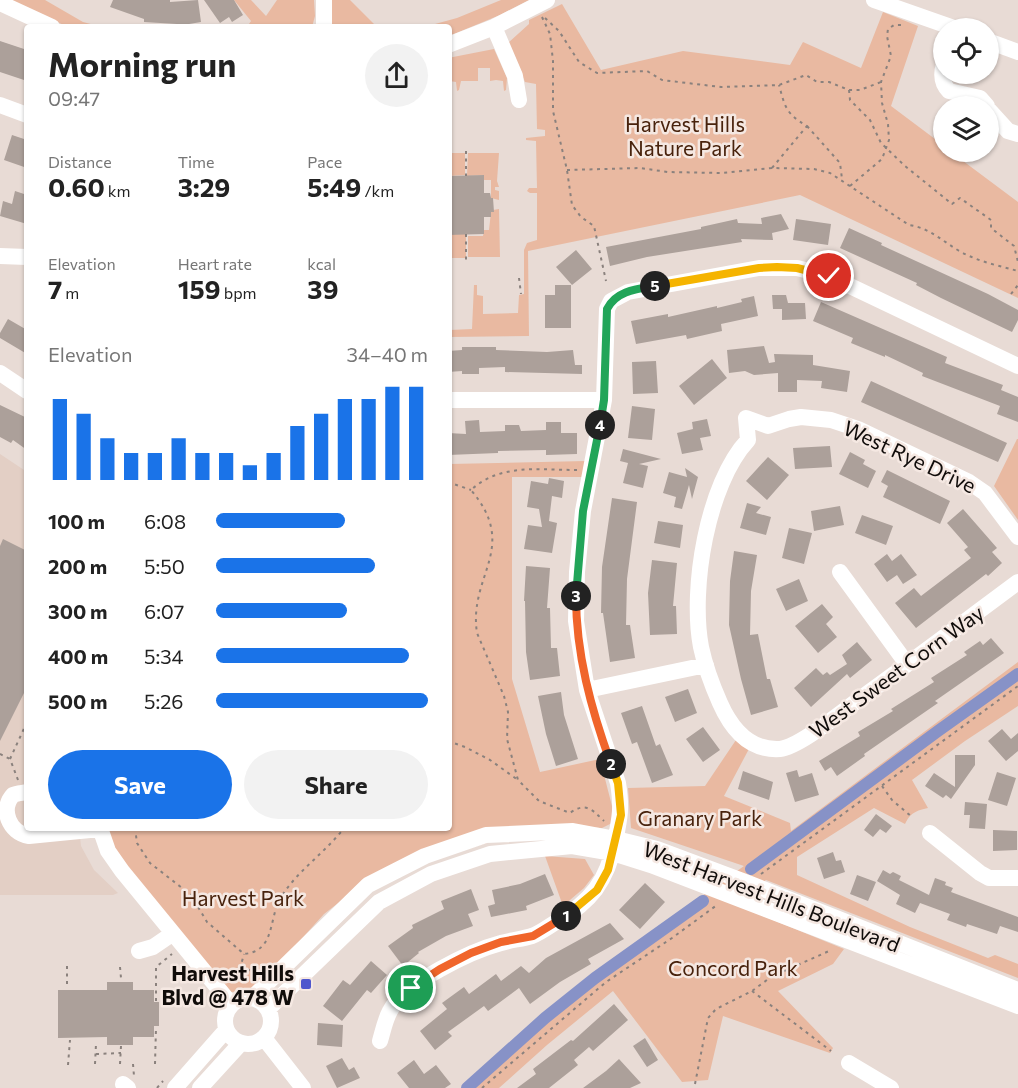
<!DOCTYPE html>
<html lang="en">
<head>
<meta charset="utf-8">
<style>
	:root { --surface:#fff; --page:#f2f2f2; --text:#222; --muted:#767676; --accent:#1a73e8 }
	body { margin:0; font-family:Commissioner,sans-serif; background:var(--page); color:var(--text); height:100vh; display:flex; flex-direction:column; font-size:22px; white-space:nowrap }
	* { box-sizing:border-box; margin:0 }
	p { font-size:20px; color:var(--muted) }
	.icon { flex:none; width:33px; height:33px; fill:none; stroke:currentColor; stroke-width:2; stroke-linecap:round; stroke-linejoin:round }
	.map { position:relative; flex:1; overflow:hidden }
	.panel { position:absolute; left:24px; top:24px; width:428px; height:807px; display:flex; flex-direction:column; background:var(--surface); border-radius:6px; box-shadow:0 2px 4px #0004 }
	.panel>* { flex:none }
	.controls { position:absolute; left:933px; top:18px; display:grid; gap:12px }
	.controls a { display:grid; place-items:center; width:66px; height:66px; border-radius:50%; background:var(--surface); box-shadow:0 2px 4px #0004; font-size:30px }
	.pin { position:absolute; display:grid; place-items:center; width:51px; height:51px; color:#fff; margin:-26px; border:3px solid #fff; border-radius:50%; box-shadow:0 2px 6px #0007 }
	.km { position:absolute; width:30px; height:30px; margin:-15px; border-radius:50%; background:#222; color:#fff; font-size:16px; line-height:30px; text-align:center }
	.round { display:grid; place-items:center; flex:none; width:63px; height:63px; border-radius:32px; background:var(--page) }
	.headline { display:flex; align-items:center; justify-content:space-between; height:102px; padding:0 24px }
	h1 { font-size:33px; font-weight:700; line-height:45px }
	.figures { display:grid; grid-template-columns:repeat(3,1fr); gap:9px; height:102px; padding:6px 24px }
	.figures div { display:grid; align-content:center }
	.figures b { font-size:26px; font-weight:700 }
	.figures small { font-size:16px; font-weight:400 }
	.figures p { font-size:16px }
	.chart { height:168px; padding:12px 24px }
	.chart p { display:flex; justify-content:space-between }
	.chart svg { width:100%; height:108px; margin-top:6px; stroke:var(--accent); stroke-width:6 }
	.cta { display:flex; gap:12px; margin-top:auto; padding:12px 24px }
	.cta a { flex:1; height:69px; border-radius:36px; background:var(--accent); color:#fff; font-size:24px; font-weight:700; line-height:69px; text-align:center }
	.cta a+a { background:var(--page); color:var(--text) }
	ul { padding:0 24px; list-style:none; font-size:20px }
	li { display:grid; grid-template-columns:96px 72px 1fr; align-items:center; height:45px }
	li i { height:15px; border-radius:8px; background:var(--accent) }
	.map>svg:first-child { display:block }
	.built { fill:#e3cfc5 }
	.green { fill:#e9b9a1 }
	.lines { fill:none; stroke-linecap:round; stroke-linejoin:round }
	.canal { stroke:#8792c7; stroke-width:12 }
	.building { fill:#aca09a }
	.path { stroke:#8a817d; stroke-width:2; stroke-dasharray:3 4.5; stroke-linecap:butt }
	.minor { stroke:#fff; stroke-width:16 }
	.split-1-casing { stroke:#fff; stroke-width:12 }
	.split-2-casing { stroke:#fff; stroke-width:12 }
	.split-3-casing { stroke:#fff; stroke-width:12 }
	.split-4-casing { stroke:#fff; stroke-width:12 }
	.split-5-casing { stroke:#fff; stroke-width:12 }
	.split-6-casing { stroke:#fff; stroke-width:12 }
	.split-1 { stroke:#f0652b; stroke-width:8 }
	.split-2 { stroke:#f5b400; stroke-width:8 }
	.split-3 { stroke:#f0652b; stroke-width:8 }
	.split-4 { stroke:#22a559; stroke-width:8 }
	.split-5 { stroke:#22a559; stroke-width:8 }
	.split-6 { stroke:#f5b400; stroke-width:8 }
	.poi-dot { fill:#4f57cd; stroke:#f5e8e2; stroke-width:2 }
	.labels { text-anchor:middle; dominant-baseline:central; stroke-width:5; stroke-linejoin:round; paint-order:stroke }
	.park-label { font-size:21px; fill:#48220c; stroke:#f5e8e2 }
	.street-label { font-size:21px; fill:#100c0a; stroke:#f5e8e2 }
	.poi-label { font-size:21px; font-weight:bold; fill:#100c0a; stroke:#f5e8e2; text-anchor:end }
</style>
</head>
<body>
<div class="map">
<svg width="1018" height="1088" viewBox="0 0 1018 1088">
	<rect width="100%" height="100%" fill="#e8dbd5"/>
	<!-- built -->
	<path class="built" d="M0,454L27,472V828H79L81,846L94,870L118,893L113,895H0Z"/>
	<!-- green -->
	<path class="green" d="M10,0H45L83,22L102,27H68Z
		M234,0H251L266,16L277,0H314L315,16L312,27H247L251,21Z
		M328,0H350L377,27H328Z
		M501,0H529L500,15L449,36L448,27H424L457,18Z
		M562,4L601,70L683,51L790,65L803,42L861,68L883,12L918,26L891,106L943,145L944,152H951L1018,202V298L800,195L528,251L529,336L449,337L448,319L450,330L472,329L474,285H477V295L483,296V314L518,313L519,295L524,294V250L527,243L537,240V193H530L527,191L529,188H537L536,141L526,140V138L545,136V130L537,129L536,84L525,82L508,43L529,24V20Z
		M494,49L507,78L506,90L504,91L503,81L496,80L490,81V68H478V81H461L459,90L457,91L456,82L449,81L448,58Z
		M448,153H465V175L449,176Z
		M468,153H499L497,181L499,187H495V190L499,191V200L491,198V180H484L483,175L467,176Z
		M499,209L500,257H468V236H483L484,230H489L491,212H494L493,210Z
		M448,233H466V258H449Z
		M1017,439H1018V520L994,486Z
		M586,461V477H512V679L540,772L600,759L613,810L614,822L602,828L544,825L368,880L324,914L268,976L248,991L231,992L135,878L108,838L107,828H448L449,464Z
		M1018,662V706L965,741L912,780L928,808C916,811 911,812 905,824L874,808L797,857V875L910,927L988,958L995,955L1018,964V978L766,880L734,904L844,949L833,964L778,991L833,1048L830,1053L723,1016L708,1080L682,1082L613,991L547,1045L499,1088H461L540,1016L599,970L744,866L631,828L628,788L705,786L738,737L750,747L724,796L790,823L791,831Z
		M545,856L585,859L594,875L584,888L563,906Z"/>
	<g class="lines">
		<!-- canal -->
		<path class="canal" d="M751,869L938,731L1018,674
			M467,1088L545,1018L595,978L703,901"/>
	</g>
	<!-- building -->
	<path class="building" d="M113,0H170V2L198,0L201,22L177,26V24L144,22V19L110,7Z
		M204,0H234L243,15L232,22L229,17L220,23Z
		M0,41L27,50V81L0,72Z
		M12,135L27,140V168L4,160Z
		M484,175V193H490L491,198H493L494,212H491V217H484V234L448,235V176Z
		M15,191L27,195V224L0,216L3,201L12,204Z
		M781,214L789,229L772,233L773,240L741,239L742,242L647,257L610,266L606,247L701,229V227L737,219L738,223L762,224L761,218Z
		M796,219L831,224L828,245L793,240Z
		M849,228L882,243L881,245L988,294L1018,310V320L1012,332L941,298L916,285L917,283L840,248Z
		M576,250L592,269L572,285L556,267Z
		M555,285H571V328H545V295H555Z
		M772,295H786L788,303H805L806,319L782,320V309H773Z
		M754,296L758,316L721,324L722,331L687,339L686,335L636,344L631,321L668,314V317L717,306V308L742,302L741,299Z
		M821,302L947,357L945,363L1003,385L1001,390L1018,397V422L997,414L1000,406L922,376L923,373L885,355V357L851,343L853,338L813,321Z
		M8,319L27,330V354L0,338V333Z
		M764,346L769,363L775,362L774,354L813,355V365L850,371L847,392L821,388L822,381L797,380V392H778V373L754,375L745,371L729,373L727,350Z
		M462,347H496V350L547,352L573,350L575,365H582V374L505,372V367L479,368V374H462V371L448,372V351L462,350Z
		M712,359L727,378L694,405L679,386Z
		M656,361L658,393L633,394L632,362Z
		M871,381L1007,443L998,462L861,402Z
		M0,405L27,418V450L13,440L11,443L0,437Z
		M632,406L655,409L652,440L628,438Z
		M707,419L711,436L700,438L703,450L682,454L677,433L693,429L692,422Z
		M479,420L480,432L505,431V425H519L521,431L546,430V422H561V433H577V454L546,455V450L498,451V453L448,455V433L466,434L465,421Z
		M830,446L832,467L795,469L793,448Z
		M623,449L661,459L639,464L648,466L643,488L623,483L628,463L620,461Z
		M850,452L865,460L863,464L876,471L868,488L839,474Z
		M768,457L789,475L767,500L746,481Z
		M685,468L698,477L692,499L689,485L682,509L674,507L676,497L663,493L669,472L687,477Z
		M887,470L950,501L940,524L883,497L888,486L881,482Z
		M549,478L564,481L562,498L552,496L549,521L557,523L552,553L524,549L528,525L542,527L539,509L527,507L531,481L548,484Z
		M612,498L637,502L627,579L626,625H630L635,658L610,662L603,613H601L602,567Z
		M747,503L761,507L756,513L771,517L766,535L740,528Z
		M840,506L844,525L814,531L811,511Z
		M963,509L997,548L992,552L1002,563L988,576L986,574L916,628L895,603L914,588L921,596L971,558L964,550L968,547L947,523Z
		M862,515L893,526L886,545L855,533Z
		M658,521L683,525L680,548L654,543Z
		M789,528L812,533L804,564L782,558Z
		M3,539L27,551V687L0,741V546Z
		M734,551L757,555L751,591L750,635L758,634L767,679H770L778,707L751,715L741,679L729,625L730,581Z
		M887,554L892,561L901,554L917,575L903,584L897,575L887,582L874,564Z
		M652,560L677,563L673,606H676L677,634L650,635L648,593Z
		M526,566L550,568L547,608H550L551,648H557L560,676L530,680L526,652L525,601H524Z
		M799,579L808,601L786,611L776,589Z
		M822,604L833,617L826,624L837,637L818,653L795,626Z
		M991,638L1004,653L935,701L938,703L864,754L865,756L837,776L831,767L825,771L819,761L860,736L858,732L893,711L891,709L934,682L931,678L967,655L964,652L980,641L983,645Z
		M857,642L872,660L850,678L847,674L811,707L794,688L816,668L823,675L827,672L830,675L847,664L842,655Z
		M688,689L697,713L675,722L665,697Z
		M561,692L564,715L578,759L556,766L546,734L538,696Z
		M642,706L656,746L660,744L673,775L652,783L637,742L632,744L621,713Z
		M703,727L720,750L703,762L686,739Z
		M1002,729L1011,739L1018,733V751L1006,761L988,741Z
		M955,755H975V765L951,799L946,795L943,798L925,786L934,773L955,787Z
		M797,770L799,777L812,773L819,795L795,802L786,773Z
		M743,771L773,782L769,800L738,789Z
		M997,772L1016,778L1007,806L988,800Z
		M965,802L987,804L985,829L969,828L970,815H964Z
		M876,814L892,826L886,833L880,829L873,837L864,830Z
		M993,830L1017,831V850L993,851Z
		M833,852L836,861L841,860L845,872L824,879L817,858Z
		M883,870L890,874L893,872L901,876L899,880L929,895L935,878L946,882L945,885L953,888L951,892L1018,917V932L1000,926L997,934L967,924L966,927L947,920L950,914L920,903L915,913L896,904L900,895L877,881Z
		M545,874L554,895L526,906L527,910L491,917L488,906L495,904L492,890L520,884Z
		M857,875L876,882L868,901L850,894Z
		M645,883L665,902L640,929L619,910Z
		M471,889L479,910L468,914L473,926L446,936L418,952L419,953L403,966L388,946L413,928L412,925L444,909L441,901Z
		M610,923L624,939L588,959L591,964L560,982L530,1004L519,988L488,1011L484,1006L448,1032L452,1036L435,1050L420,1031L447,1009L442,1003L464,987L469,994L496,974L501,981L521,966L529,973L546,958Z
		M371,961L387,975L371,993L367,990L342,1021L323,1006L343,980L350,985Z
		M107,982H133V990H154V1002H159V1026H154V1037H133V1045H107V1037L58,1038V990H107Z
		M614,1004L628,1020L593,1051L589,1047L574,1060L578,1065L549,1088H517L536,1074L533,1069L571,1040L573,1041Z
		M318,1023L343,1025L342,1047L317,1045Z
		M645,1038L658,1060L647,1067L633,1046Z
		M342,1058L349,1070L354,1067L360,1078L337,1088L326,1066Z
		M619,1059L641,1083L630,1088H583L606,1071Z
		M414,1060L424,1074L436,1065L451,1084L445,1088H409L397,1073Z"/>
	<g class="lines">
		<!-- path -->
		<path class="path" d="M542,17L550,34L553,61V111L567,170L572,205L581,217L594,226L606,281
			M545,18L559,31L579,62L597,73L647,71L662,80L721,87L779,85L806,75L817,82H829L849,90H860L881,82
			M849,90L850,100L870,120L881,143L905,166L952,204L960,198L991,220V228L1014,246L1018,262
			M807,126L840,163L842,179
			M466,151V176
			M772,168L807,126C786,114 785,107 779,85
			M567,170L640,168L668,172L721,173L772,168L814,169L830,173L909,225C931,228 944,243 963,253C980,262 1000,266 1018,271
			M850,186L882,159L889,140L888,124L882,103L881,82L891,56L887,36L888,29L894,25H902
			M466,234V260
			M519,278L521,294
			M1011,294L1018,285
			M577,470C540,470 500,463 471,490C520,548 468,575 477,633L504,696L508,712L507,739L518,780L539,801L570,813C585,802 592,809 604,821
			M448,482L471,490
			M448,741L465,747L490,760L518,780
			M0,754L10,759
			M18,780L10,759L27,722
			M882,786L892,800L912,817
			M135,828L137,843L150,863L191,895L207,922L244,954C276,951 268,919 281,897C298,870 325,853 344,828
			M761,874L1018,686
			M241,965L257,975
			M67,966V988
			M120,967L121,978
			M228,979L241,965L244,954
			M752,991L831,1051
			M156,1001V967L172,954
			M96,1054L121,1053
			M95,1064L96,1044
			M120,1064L121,1046
			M133,1064L134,1076
			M155,1064L156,1028
			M68,1065L70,1040
			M695,1084L708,1018L716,1009L752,991L771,977L829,951
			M157,1088L163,1081
			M482,1088L606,982L672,938L717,905"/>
		<!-- minor -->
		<path class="minor" d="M324,0V27
			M874,0L954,28
			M0,3L52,27
			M494,27L515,76L519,100
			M988,41L1018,52
			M448,45L494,27L547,0
			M944,64C941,74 942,84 949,91L980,98L987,106
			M0,105L27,115
			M988,109L1008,131L1018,134
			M0,256L27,257
			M0,373L27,391
			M448,400H604
			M1018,537L985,493L969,482L858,429L831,420L801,417L789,419L768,426L746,418L748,440C707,484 690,589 701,647C705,666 712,685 720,703C731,728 749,751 780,749C799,747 840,713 857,701C911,662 964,622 1018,582
			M840,572L907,664
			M587,690L706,665
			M27,792C23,793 17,793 13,795C0,809 9,833 29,836L100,829
			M100,828L108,851L122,871L231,1004
			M930,833L980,873L989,878H1018
			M139,951L153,947L172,934
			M225 1021a23 23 0 1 1 46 0a23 23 0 1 1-46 0Z
			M252,998L368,885L425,856L486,835L573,831L616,839L657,849L748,883L1018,990
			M268,1009L379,902L431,874L490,854L572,846L613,853L651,865L1018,1006
			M264,1038L303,1088
			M380,1041C383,1031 385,1020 390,1011C404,983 471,951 501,943C511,940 522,939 532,936C540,933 548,927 556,922C591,902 607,881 615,842C620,817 622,808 618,783L587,690L576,621L577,572L583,511L604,400L607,309L611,301L628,292L759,268H797L829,276L1018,366
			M849,1063L891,1088
			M123,1084L128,1088
			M175,1088L226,1030
			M200,1088L241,1043"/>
	</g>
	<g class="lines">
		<defs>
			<path id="split-1" d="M411,988L440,969L471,953L501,942L533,936L566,916"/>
			<path id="split-2" d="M566,916L597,890L608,870L621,815L618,783L611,764"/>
			<path id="split-3" d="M576,596C576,654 591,709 611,764"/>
			<path id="split-4" d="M576,596L583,511L600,425"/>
			<path id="split-5" d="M600,425L604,400L607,309C616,291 636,289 655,286"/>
			<path id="split-6" d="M655,286L759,268L777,267L797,268L829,276"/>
		</defs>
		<!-- split-1 casing -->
		<use href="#split-1" class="split-1-casing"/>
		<!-- split-2 casing -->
		<use href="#split-2" class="split-2-casing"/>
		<!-- split-3 casing -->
		<use href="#split-3" class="split-3-casing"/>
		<!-- split-4 casing -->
		<use href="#split-4" class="split-4-casing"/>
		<!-- split-5 casing -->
		<use href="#split-5" class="split-5-casing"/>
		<!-- split-6 casing -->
		<use href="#split-6" class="split-6-casing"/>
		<!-- split-1 -->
		<use href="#split-1" class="split-1"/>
		<!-- split-2 -->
		<use href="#split-2" class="split-2"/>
		<!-- split-3 -->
		<use href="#split-3" class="split-3"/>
		<!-- split-4 -->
		<use href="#split-4" class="split-4"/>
		<!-- split-5 -->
		<use href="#split-5" class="split-5"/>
		<!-- split-6 -->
		<use href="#split-6" class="split-6"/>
	</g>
	<!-- markers -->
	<rect class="poi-dot" x="300" y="978" width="12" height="12" rx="3"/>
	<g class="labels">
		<!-- park labels -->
		<g class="park-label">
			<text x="685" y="123">Harvest Hills<tspan x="685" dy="24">Nature Park</tspan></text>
			<text x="700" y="817">Granary Park</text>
			<text x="243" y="897">Harvest Park</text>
			<text x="733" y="967">Concord Park</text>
		</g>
		<!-- street labels -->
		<g class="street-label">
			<text transform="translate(910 456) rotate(25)">West Rye Drive</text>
			<text transform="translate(896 671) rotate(-36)">West Sweet Corn Way</text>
			<text transform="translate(772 896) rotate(21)">West Harvest Hills Boulevard</text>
		</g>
		<!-- poi labels -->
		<g class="poi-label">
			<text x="294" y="972">Harvest Hills<tspan x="294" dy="24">Blvd @ 478 W</tspan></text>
		</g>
	</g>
</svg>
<div class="controls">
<a><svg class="icon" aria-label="locate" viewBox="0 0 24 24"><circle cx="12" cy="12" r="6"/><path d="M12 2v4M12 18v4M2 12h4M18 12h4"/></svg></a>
<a><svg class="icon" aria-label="layers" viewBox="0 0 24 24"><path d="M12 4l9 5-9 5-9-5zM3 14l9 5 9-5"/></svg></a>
</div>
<div class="pin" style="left:411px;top:988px;background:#1e9e55"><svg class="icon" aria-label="arrive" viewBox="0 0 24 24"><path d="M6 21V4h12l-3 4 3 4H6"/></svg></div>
<div class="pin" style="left:829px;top:276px;background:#d93025"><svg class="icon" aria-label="check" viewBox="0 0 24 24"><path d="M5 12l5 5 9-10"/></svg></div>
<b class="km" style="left:566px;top:916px">1</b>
<b class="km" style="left:611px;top:764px">2</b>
<b class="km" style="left:576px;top:596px">3</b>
<b class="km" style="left:600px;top:425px">4</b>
<b class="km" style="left:655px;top:286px">5</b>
<section class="panel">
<div class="headline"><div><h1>Morning run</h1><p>09:47</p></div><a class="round"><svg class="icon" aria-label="share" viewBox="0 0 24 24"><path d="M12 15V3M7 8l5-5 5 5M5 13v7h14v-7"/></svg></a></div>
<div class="figures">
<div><p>Distance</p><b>0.60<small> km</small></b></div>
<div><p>Time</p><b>3:29</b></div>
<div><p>Pace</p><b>5:49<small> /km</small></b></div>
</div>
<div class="figures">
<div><p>Elevation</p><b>7<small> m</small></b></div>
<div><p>Heart rate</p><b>159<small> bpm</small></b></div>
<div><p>kcal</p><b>39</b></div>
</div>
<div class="chart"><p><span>Elevation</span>34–40 m</p>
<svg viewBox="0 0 160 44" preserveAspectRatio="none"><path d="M5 44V11M15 44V17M25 44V27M35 44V33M45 44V33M55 44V27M65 44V33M75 44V33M85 44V38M95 44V33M105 44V22M115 44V17M125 44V11M135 44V11M145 44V6M155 44V6"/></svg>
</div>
<ul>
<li><b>100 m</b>6:08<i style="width:61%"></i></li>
<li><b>200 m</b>5:50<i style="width:75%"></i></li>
<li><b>300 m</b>6:07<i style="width:62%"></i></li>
<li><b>400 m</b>5:34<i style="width:91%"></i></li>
<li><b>500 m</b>5:26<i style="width:100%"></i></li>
</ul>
<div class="cta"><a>Save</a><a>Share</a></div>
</section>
</div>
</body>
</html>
